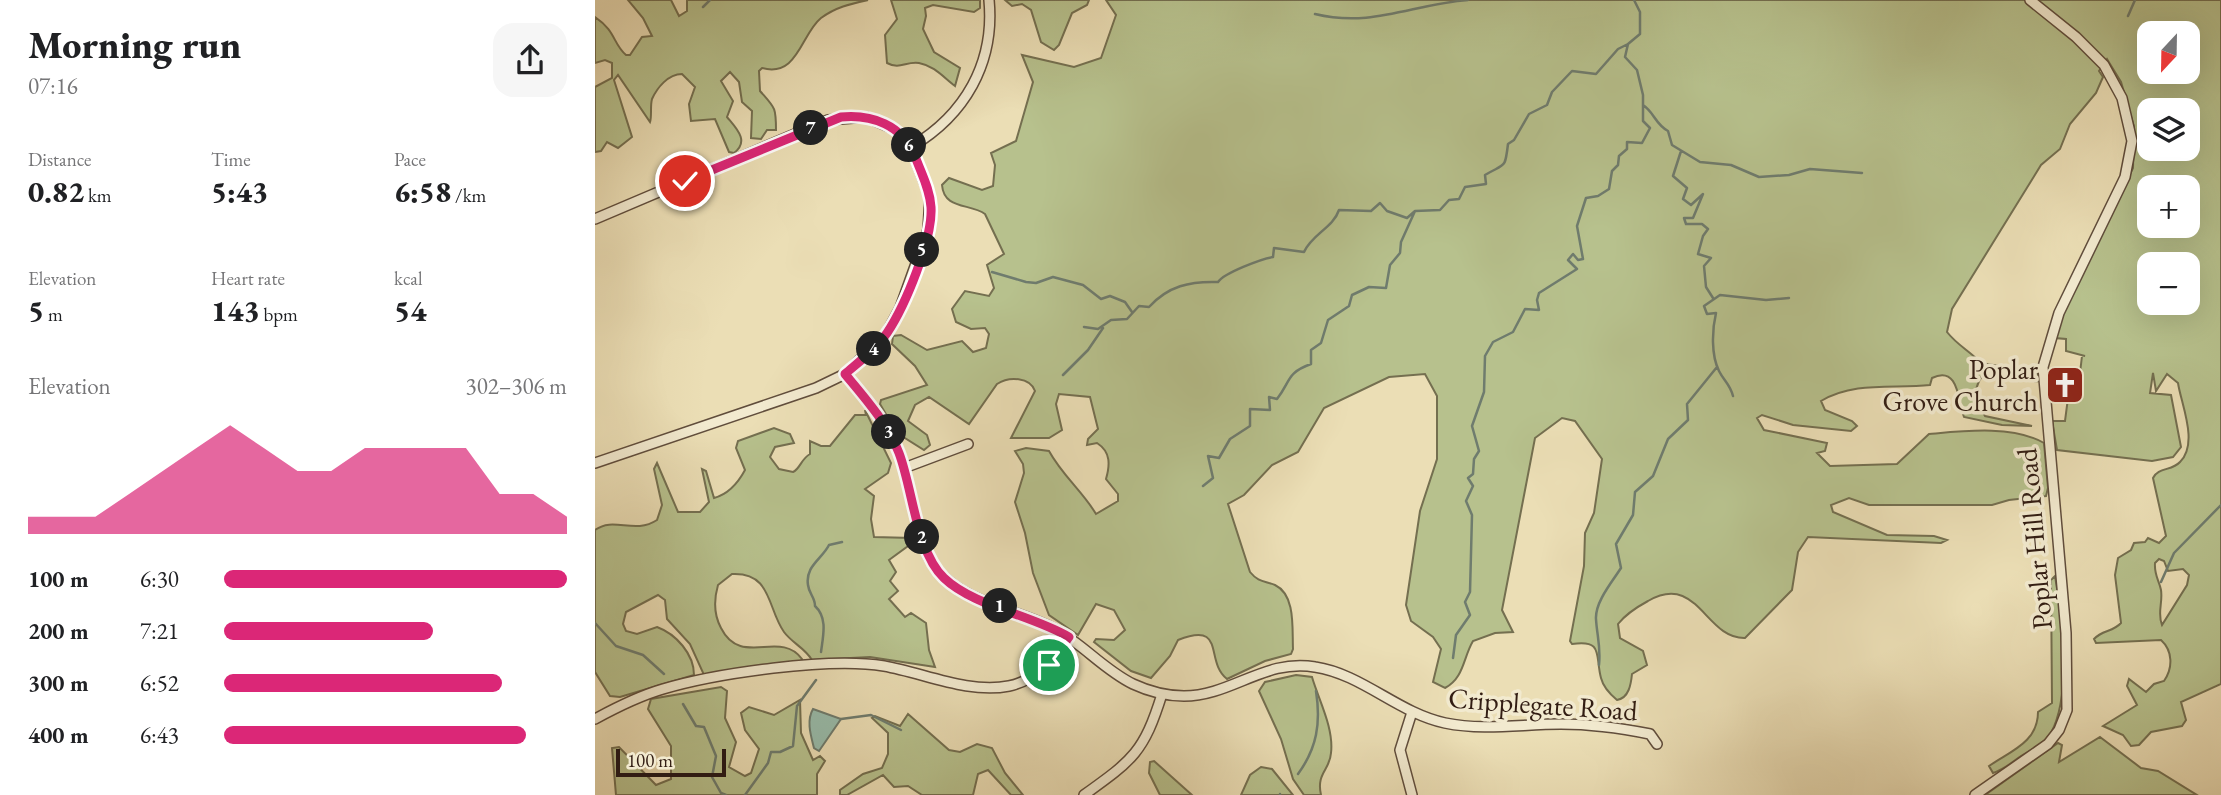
<!DOCTYPE html>
<html lang="en">
<head>
<meta charset="utf-8">
<style>
	:root { --surface:#fff; --page:#f6f6f6; --text:#202124; --muted:#757577; --accent:#db2777 }
	body { margin:0; font-family:"EB Garamond",serif; background:var(--page); color:var(--text); height:100vh; display:flex; flex-direction:column; font-size:26px; white-space:nowrap }
	* { box-sizing:border-box; margin:0 }
	p { font-size:23px; color:var(--muted) }
	.icon { flex:none; width:38px; height:38px; fill:none; stroke:currentColor; stroke-width:2; stroke-linecap:round; stroke-linejoin:round }
	.map { position:relative; flex:1; overflow:hidden }
	.drawer { display:flex; flex-direction:column; background:var(--surface); width:595px }
	.drawer>* { flex:none }
	.needle { width:46px; rotate:202deg }
	.controls { position:absolute; left:1542px; top:21px; display:grid; gap:14px }
	.controls a { display:grid; place-items:center; width:63px; height:63px; border-radius:14px; background:var(--surface); box-shadow:0 7px 28px #0002; font-size:35px }
	.scale { position:absolute; left:21px; bottom:18px; width:110px; box-sizing:border-box; padding-left:7px; border:4px solid #321d13; border-top:0; font-size:19px; line-height:24px; white-space:nowrap; color:#321d13; -webkit-text-stroke:5px #f2eacf; paint-order:stroke }
	.pin { position:absolute; display:grid; place-items:center; width:60px; height:60px; color:#fff; margin:-30px; border:4px solid #fff; border-radius:50%; box-shadow:0 2px 7px #0007 }
	.km { position:absolute; width:35px; height:35px; margin:-18px; border-radius:50%; background:#222; color:#fff; font-size:19px; line-height:35px; text-align:center }
	.round { display:grid; place-items:center; flex:none; width:74px; height:74px; border-radius:21px; background:var(--page) }
	.summary { display:flex; align-items:center; justify-content:space-between; height:119px; padding:0 28px }
	h1 { font-size:38px; font-weight:800; line-height:52px }
	.metrics { display:grid; grid-template-columns:repeat(3,1fr); gap:10px; height:119px; padding:7px 28px }
	.metrics div { display:grid; align-content:center }
	.metrics b { font-size:30px; font-weight:800 }
	.metrics small { font-size:19px; font-weight:400 }
	.metrics p { font-size:19px }
	.chart { height:196px; padding:14px 28px }
	.chart p { display:flex; justify-content:space-between }
	.chart svg { width:100%; height:126px; margin-top:7px; fill:var(--accent); opacity:.7 }
	ul { padding:0 28px; list-style:none; font-size:23px }
	li { display:grid; grid-template-columns:112px 84px 1fr; align-items:center; height:52px }
	li i { height:18px; border-radius:9px; background:var(--accent) }
	main { display:flex; flex:1; min-height:0 }
	.map>svg:first-child { display:block }
	.green { fill:#b7c18d; stroke:#746f50; stroke-width:2; fill-rule:evenodd }
	.water { fill:#98bcab; stroke:#6f7c6e; stroke-width:2 }
	.lines { fill:none; stroke-linecap:round; stroke-linejoin:round }
	.stream { stroke:#6f7c6e; stroke-width:2.5 }
	.minor-casing { stroke:#604d3c; stroke-width:12 }
	.minor { stroke:#f2eacf; stroke-width:9 }
	.route-casing { stroke:#fff; stroke-width:14 }
	.route { stroke:#db2777; stroke-width:9 }
	.labels { text-anchor:middle; dominant-baseline:central; stroke-width:7; stroke-linejoin:round; paint-order:stroke }
	.poi-label { font-size:28px; fill:#321d13; stroke:#f2eacf; text-anchor:end }
	.street-label { font-size:28px; fill:#321d13; stroke:#f2eacf }
</style>
</head>
<body>
<main>
<section class="drawer">
<div class="summary"><div><h1>Morning run</h1><p>07:16</p></div><a class="round"><svg class="icon" aria-label="share" viewBox="0 0 24 24"><path d="M12 15V3M7 8l5-5 5 5M5 13v7h14v-7"/></svg></a></div>
<div class="metrics">
<div><p>Distance</p><b>0.82<small> km</small></b></div>
<div><p>Time</p><b>5:43</b></div>
<div><p>Pace</p><b>6:58<small> /km</small></b></div>
</div>
<div class="metrics">
<div><p>Elevation</p><b>5<small> m</small></b></div>
<div><p>Heart rate</p><b>143<small> bpm</small></b></div>
<div><p>kcal</p><b>54</b></div>
</div>
<div class="chart"><p><span>Elevation</span>302–306 m</p>
<svg viewBox="0 0 160 44" preserveAspectRatio="none"><path d="M0 44V38L10 38L20 38L30 30L40 22L50 14L60 6L70 14L80 22L90 22L100 14L110 14L120 14L130 14L140 30L150 30L160 38V44z"/></svg>
</div>
<ul>
<li><b>100 m</b>6:30<i style="width:100%"></i></li>
<li><b>200 m</b>7:21<i style="width:61%"></i></li>
<li><b>300 m</b>6:52<i style="width:81%"></i></li>
<li><b>400 m</b>6:43<i style="width:88%"></i></li>
</ul>
</section>
<div class="map">
<svg width="1626" height="795" viewBox="0 0 1626 795">
	<rect width="100%" height="100%" fill="#ebdeb5"/>
	<filter id="stains"><feTurbulence type="fractalNoise" baseFrequency=".00286" numOctaves="4"/><feColorMatrix values="0 0 0 0 .2 0 0 0 0 .09 0 0 0 0 .02 0 0 0 .5 -.17"/></filter>
	<radialGradient id="worn" r=".72"><stop offset=".6" stop-color="#630" stop-opacity="0"/><stop offset="1" stop-color="#630" stop-opacity=".3"/></radialGradient>
	<!-- green -->
	<path class="green" d="M33,0H76L84,16L92,11V0H273C255,4 241,7 226,18C206,34 203,78 167,68L164,71L165,91C180,108 181,107 181,130H172L166,139L156,138L157,111L147,102L144,82L135,72L126,81L138,101L132,117C141,128 155,141 139,153L134,152L120,119L96,121L94,104L100,87L87,74C73,74 62,88 57,99C55,106 57,116 55,122L23,75L19,80L37,137L23,148L12,142L6,151L0,152V87L17,78V63L10,60L0,63V17C21,31 18,44 31,55H35L47,37L57,36L48,18Z
		M296,0H385V8L379,12L338,5L330,8L331,16L328,29L339,52L365,68L360,86C349,78 340,66 324,63C311,61 305,70 292,63L290,35L302,19Z
		M410,0H494L492,5L477,13L464,45L459,50L446,42L436,10L427,4L417,6Z
		M511,0H1626V684L1586,702L1591,720L1587,726L1556,732L1544,745L1536,746L1528,735L1508,726L1542,705L1532,686L1534,679L1551,692L1559,684L1569,681C1578,668 1578,651 1566,640L1501,643L1499,639C1507,630 1518,632 1526,623L1520,575L1523,558L1536,550L1539,543L1550,542L1553,538L1564,543L1571,536L1558,478C1563,467 1577,471 1585,462C1604,443 1586,404 1583,383L1572,374L1561,391L1558,373L1555,393L1576,395L1586,447L1578,457L1557,461L1462,450L1457,421H1470L1473,398L1483,390L1487,356H1490L1471,351V339L1460,338L1473,301L1538,168L1539,127L1526,82L1512,59L1504,71L1508,77L1501,93L1475,124L1465,149L1446,165L1357,309L1352,332C1362,345 1376,352 1386,363L1441,372L1444,376V381C1437,384 1407,370 1391,371C1377,387 1379,398 1390,416L1437,426L1407,425L1369,417C1363,401 1364,365 1337,378L1335,385C1298,389 1260,381 1226,401L1230,410L1257,421L1262,426L1256,431L1198,425L1167,415L1162,418L1169,430L1232,443L1230,451L1222,453L1235,466L1302,464L1334,434C1368,431 1418,425 1449,443L1453,488L1451,496L1414,500L1397,505H1274L1254,498L1236,505L1238,512L1292,535L1339,536L1352,540L1346,543L1213,537L1203,552L1197,590L1150,638C1110,639 1103,572 1053,601C1042,607 1030,615 1023,624L1025,638L1048,651L1052,665L1037,674C1036,684 1034,698 1022,700C1016,695 1008,686 1006,678C1000,656 1009,639 977,644L975,641L989,566L990,533L999,513L1007,459L980,421L967,418L940,438L907,610L918,632L900,633L878,641C868,658 869,678 850,688L838,682L846,649L838,637L816,621L811,605L825,511L842,459V396L830,374L794,377L729,408L703,452L677,465L649,495L633,504L655,572C663,582 670,581 680,585C701,595 697,629 698,649L696,654L670,661L632,679C609,661 632,621 583,640L575,656L556,678L536,671L499,642L501,639L519,640L530,630L519,610L501,604L483,635L454,615L438,573L430,533L420,502L429,473L428,464L420,451L431,448L454,451C467,475 488,492 501,514L523,501V494L511,479C515,465 516,452 502,443L492,445L493,439L503,429L495,397L464,394L461,404L467,430L454,438H416L440,391C435,377 414,376 402,384L374,424L334,397L320,405L313,421L332,435L335,445L329,450L302,433L285,404L286,400L332,385L320,366L297,344L298,336L306,335L332,350L367,341L378,352L391,348L394,334L390,328L376,329L361,322L357,309L370,291L394,296L399,288L392,265L409,254L390,214C375,203 349,210 347,185L354,178L387,190L398,186L400,165L396,153L421,141L438,82L427,55L479,67L506,58L521,15ZM1554,33H1592V72H1554ZM1554,110H1592V149H1554ZM1554,187H1592V226H1554ZM1554,264H1592V303H1554ZM1564,559L1569,561L1573,571L1588,569L1594,575L1592,585L1567,625C1562,613 1568,603 1566,590C1564,580 1559,575 1560,563Z
		M270,410L296,463L293,473L270,489L279,496L276,519L279,537L317,538L313,546L294,560L301,572L295,581L303,591L294,599L310,617L316,613L331,623L334,650L340,667L275,657L217,660C210,648 197,643 189,632C172,608 177,572 137,574L123,585C119,599 119,615 126,628C146,668 185,629 207,659L205,662L109,675L95,644L72,619L70,600L63,595L31,612L28,624L31,631L42,634L62,627C81,634 99,654 99,675L25,697L15,696L0,672V530C19,516 39,535 62,520L67,505L59,469L62,463L83,512H105L114,502L107,469L111,471L119,498C134,494 143,483 150,470L141,448L143,441L179,428L195,434L199,443L180,447L175,457L184,469L198,472C205,469 206,459 215,454V441L226,446H235L260,415H271Z
		M1460,576C1467,618 1477,694 1456,733C1449,744 1437,749 1426,756C1418,762 1408,770 1398,773L1394,766C1416,751 1443,742 1443,712L1457,703L1456,580Z
		M701,675L717,677C724,701 739,728 736,753C735,770 721,773 726,795H709L698,779L686,739L664,691L670,682Z
		M126,687L132,691L130,718L141,742L134,767L150,776L156,773L164,749L150,730L146,713L154,707L179,715L205,700L206,733L218,760L225,756L230,761L222,774V795H21L17,748L24,747L61,785L76,779V746L53,709L56,699Z
		M313,714L354,750L365,752L382,744L397,748L410,773L428,795H416L393,770L383,774L378,795H327L313,786L299,787L288,775L252,795H245V790L268,774L287,768L293,754V733L277,718L280,716L305,726Z
		M1505,737L1546,768L1563,771L1602,795H1390L1463,743L1467,745L1464,762Z
		M559,761L597,795H565L554,773L555,762Z
		M666,767L677,769L698,795H646L655,775Z"/>
	<!-- water -->
	<path class="water" d="M218,709L246,719L224,751L219,748C216,736 211,721 218,709Z"/>
	<g class="lines">
		<!-- stream -->
		<path class="stream" d="M108,7L115,0
			M720,14C777,28 818,4 873,0
			M1533,16L1540,0
			M1048,105C1059,112 1060,124 1073,131L1077,145L1105,162L1136,165L1164,177L1194,175L1215,169L1267,173
			M1086,151L1078,176L1092,188L1088,199L1096,205L1108,194L1098,218H1089L1091,224H1107L1113,229L1108,236L1103,254L1116,258L1109,266L1111,287L1118,298
			M397,272L431,282L441,283L458,277L488,285L506,299L515,296L530,302L537,312
			M489,327L503,329L516,320L532,319L544,306L554,307C573,286 595,281 623,282C629,273 666,259 678,257L679,248L709,252C717,234 738,228 744,210L776,211L785,203L792,211L812,218L820,211L845,210L854,200L864,199L870,187L891,184L890,175C910,163 910,170 913,144L919,140L934,114L952,105L957,92L977,71L1001,74L1023,49L1033,44
			M468,375L493,350L508,328
			M1138,396C1135,384 1129,381 1124,371C1116,355 1117,330 1121,313L1112,314L1109,306L1125,295L1171,300L1194,298
			M608,486L618,478L613,456L624,458L635,439L655,426V409L675,410L674,397L682,399C696,381 691,373 716,364V350L726,343L733,320L754,306L757,295L774,287L791,288L795,265L805,253L806,242L820,211
			M1566,582L1579,553L1626,505
			M0,623L21,646L48,655L69,674
			M226,652C228,636 233,618 220,606C220,597 214,594 213,585C210,566 227,559 234,545L247,542
			M858,658L861,635L875,615L870,602L875,592L877,515L871,501L878,486L873,478L878,474L879,459L884,451L877,426L889,392L890,356L898,342L918,332L930,309L944,310L942,300L944,293L982,269L973,260L978,254L983,260L988,259L982,226L991,198L1003,196L1014,189L1017,171L1023,165L1024,156L1032,149V142L1047,143L1055,128L1048,121V95L1042,70L1030,57L1033,44L1045,34V12L1039,0
			M1004,665C1006,647 1002,636 1001,619C1000,602 1017,582 1026,568L1021,544L1038,515L1040,492L1058,476L1073,439L1093,420L1092,404L1122,367
			M88,704L101,726L109,727L121,756L117,777L126,793L131,795
			M246,719L276,715L306,730
			M703,774C722,748 726,723 721,691
			M150,795L173,763L176,752H185L198,746L202,706L221,680
			M685,795V794"/>
		<defs>
			<path id="minor" d="M316,147C370,115 400,63 394,0
				M0,219L233,120L271,117L299,129L316,147L335,197L333,230L305,308L291,334L250,374L221,388L0,463
				M250,374C270,398 292,423 304,452C317,484 321,548 343,571C372,604 422,609 460,629C488,644 509,670 538,684C553,691 571,696 589,696C636,696 671,658 720,667C767,674 803,713 850,723C889,731 927,724 966,724C996,724 1025,728 1055,734L1062,744
				M309,468L373,444
				M817,712L805,750L817,795
				M0,719C22,707 44,696 68,689C122,673 234,657 289,666C329,673 373,694 414,686C442,680 459,660 474,637
				M489,795C538,760 549,752 567,694
				M1380,795L1453,744L1464,730L1472,710L1471,633L1448,367L1464,313L1530,177L1537,141L1527,98L1509,65L1481,37L1435,0"/>
		</defs>
		<!-- minor casing -->
		<use href="#minor" class="minor-casing"/>
		<!-- minor -->
		<use href="#minor" class="minor"/>
	</g>
	<g class="lines">
		<defs>
			<path id="route" d="M90,181L246,117C277,114 307,125 320,156C326,173 335,189 336,207C338,239 310,306 292,333C281,349 265,361 250,374C270,398 293,424 304,453C318,490 321,551 349,578C378,606 437,615 474,637L454,665"/>
		</defs>
		<!-- route casing -->
		<use href="#route" class="route-casing"/>
		<!-- route -->
		<use href="#route" class="route"/>
	</g>
	<!-- icons -->
	<defs>
		<symbol id="church-square" viewBox="-11 -11 22 22"><rect x="-9" y="-9" width="18" height="18" rx="4" fill="#8f2418" stroke="#f2eacf"/><path d="M-1.2-6h2.4v3.5h3.3v2.4h-3.3V6h-2.4V-.1h-3.3v-2.4h3.3Z" fill="#fff"/></symbol>
	</defs>
	<g fill-rule="evenodd">
		<use href="#church-square" x="1448" y="363" width="44" height="44"/>
	</g>
	<g class="labels">
		<!-- poi labels -->
		<g class="poi-label">
			<text x="1443" y="369">Poplar<tspan x="1443" dy="32">Grove Church</tspan></text>
		</g>
		<!-- street labels -->
		<g class="street-label">
			<text transform="translate(1439 539) rotate(-95)">Poplar Hill Road</text>
			<text transform="translate(948 704) rotate(4)">Cripplegate Road</text>
		</g>
	</g>
	<rect width="100%" height="100%" filter="url(#stains)"/>
	<rect width="100%" height="100%" fill="url(#worn)"/>
</svg>
<div class="controls">
<a><svg class="needle" viewBox="-14 -14 28 28"><path d="M0-13l5 13h-10z" fill="#e53935"/><path d="M0 13l5-13h-10z" fill="#757577"/></svg></a>
<a><svg class="icon" aria-label="layers" viewBox="0 0 24 24"><path d="M12 4l9 5-9 5-9-5zM3 14l9 5 9-5"/></svg></a>
<a>+</a>
<a>−</a>
</div>
<div class="scale">100 m</div>
<div class="pin" style="left:454px;top:665px;background:#1e9e55"><svg class="icon" aria-label="arrive" viewBox="0 0 24 24"><path d="M6 21V4h12l-3 4 3 4H6"/></svg></div>
<div class="pin" style="left:90px;top:181px;background:#d93025"><svg class="icon" aria-label="check" viewBox="0 0 24 24"><path d="M5 12l5 5 9-10"/></svg></div>
<b class="km" style="left:405px;top:606px">1</b>
<b class="km" style="left:327px;top:537px">2</b>
<b class="km" style="left:294px;top:432px">3</b>
<b class="km" style="left:279px;top:349px">4</b>
<b class="km" style="left:327px;top:250px">5</b>
<b class="km" style="left:314px;top:145px">6</b>
<b class="km" style="left:216px;top:128px">7</b>
</div>
</main>
</body>
</html>
